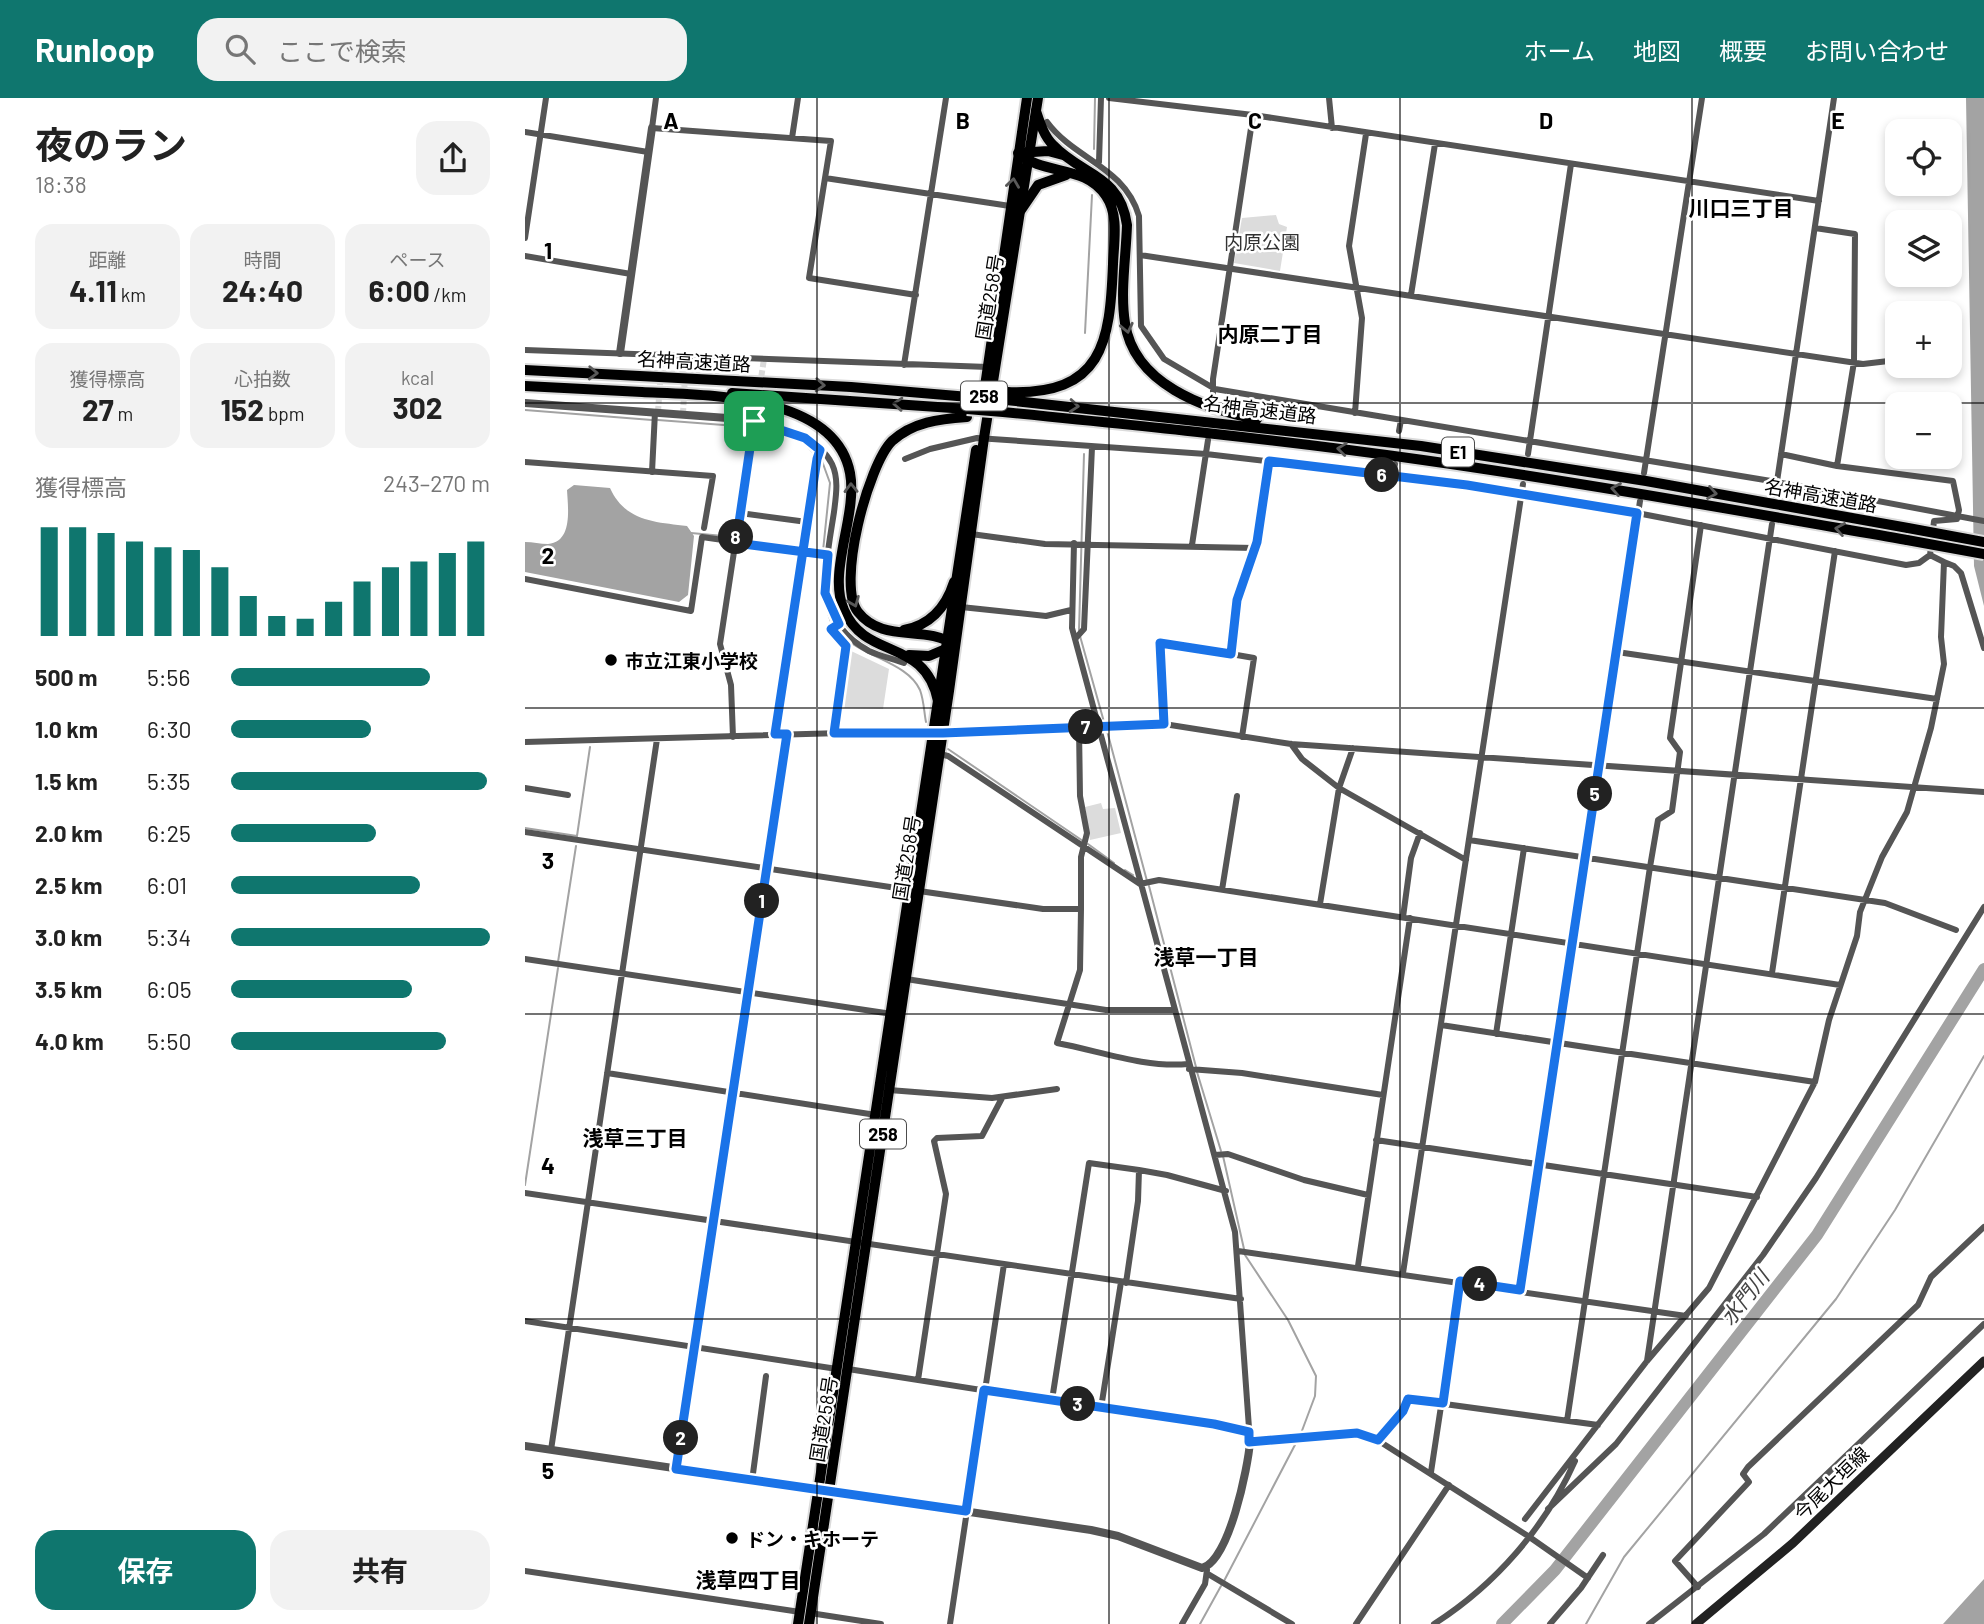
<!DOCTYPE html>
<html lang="ja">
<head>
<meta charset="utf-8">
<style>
	:root { --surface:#fff; --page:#f2f2f2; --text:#222; --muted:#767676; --accent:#0f766e }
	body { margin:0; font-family:Barlow,"Noto Sans JP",sans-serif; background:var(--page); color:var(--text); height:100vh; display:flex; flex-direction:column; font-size:26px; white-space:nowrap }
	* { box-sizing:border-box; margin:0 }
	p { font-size:23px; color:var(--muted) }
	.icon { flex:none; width:38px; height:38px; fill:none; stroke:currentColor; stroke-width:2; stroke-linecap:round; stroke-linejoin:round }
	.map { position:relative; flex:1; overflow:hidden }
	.side { display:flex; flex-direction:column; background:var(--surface); width:525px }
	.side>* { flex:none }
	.buttons { position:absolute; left:1360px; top:21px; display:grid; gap:14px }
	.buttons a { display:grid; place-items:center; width:77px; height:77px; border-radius:14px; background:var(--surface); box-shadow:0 4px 10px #0003; font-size:35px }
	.pin { position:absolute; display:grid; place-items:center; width:60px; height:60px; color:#fff; margin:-30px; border-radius:14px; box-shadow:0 4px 10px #0006 }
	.km { position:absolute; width:35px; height:35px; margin:-18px; border-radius:50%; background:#222; color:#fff; font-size:19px; line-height:35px; text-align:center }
	.round { display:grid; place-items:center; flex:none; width:74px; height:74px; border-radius:21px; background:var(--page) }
	.headline { display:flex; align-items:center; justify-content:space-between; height:119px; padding:0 35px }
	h1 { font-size:38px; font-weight:700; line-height:52px }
	.metrics { display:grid; grid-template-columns:repeat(3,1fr); gap:10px; height:119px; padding:7px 35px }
	.metrics div { display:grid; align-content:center; border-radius:18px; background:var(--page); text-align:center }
	.metrics b { font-size:30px; font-weight:700 }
	.metrics small { font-size:19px; font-weight:400 }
	.metrics p { font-size:19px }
	.chart { height:196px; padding:14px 35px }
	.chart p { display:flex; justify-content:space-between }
	.chart svg { width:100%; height:126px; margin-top:7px; stroke:var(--accent); stroke-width:6 }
	.cta { display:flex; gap:14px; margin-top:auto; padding:14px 35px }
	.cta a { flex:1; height:80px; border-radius:21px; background:var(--accent); color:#fff; font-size:28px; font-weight:700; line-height:80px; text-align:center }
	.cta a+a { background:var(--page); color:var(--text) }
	ul { padding:0 35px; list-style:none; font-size:23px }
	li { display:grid; grid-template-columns:112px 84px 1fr; align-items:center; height:52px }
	li i { height:18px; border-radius:9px; background:var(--accent) }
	header { display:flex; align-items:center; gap:42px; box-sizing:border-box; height:98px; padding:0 35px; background:var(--accent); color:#fff }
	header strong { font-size:33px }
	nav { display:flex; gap:38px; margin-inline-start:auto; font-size:24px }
	.search { width:490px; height:63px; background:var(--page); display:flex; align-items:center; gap:18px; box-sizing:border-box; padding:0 24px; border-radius:21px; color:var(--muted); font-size:26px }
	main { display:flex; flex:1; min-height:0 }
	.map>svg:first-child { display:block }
	.green { fill:#dcdcdc }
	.water { fill:#a3a3a3 }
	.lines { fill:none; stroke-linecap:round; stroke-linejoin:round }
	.stream { stroke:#a3a3a3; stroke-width:2 }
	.river { stroke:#a3a3a3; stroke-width:12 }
	.minor-tunnel { stroke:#d9d9d9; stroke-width:6; stroke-dasharray:6 3; stroke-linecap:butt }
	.trunk-casing { stroke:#dbdbdb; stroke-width:14 }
	.motorway-casing { stroke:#dbdbdb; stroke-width:14 }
	.minor { stroke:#555; stroke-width:6 }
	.tertiary { stroke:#555; stroke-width:8 }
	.secondary { stroke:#222; stroke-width:9 }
	.trunk { stroke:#000; stroke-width:10 }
	.motorway { stroke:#000; stroke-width:10 }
	.motorway-bridge-casing { stroke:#dbdbdb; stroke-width:14; stroke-linecap:butt }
	.motorway-bridge { stroke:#000; stroke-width:10 }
	.oneway { stroke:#595959 }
	.route-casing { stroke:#fff; stroke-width:14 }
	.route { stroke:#1a73e8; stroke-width:9 }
	.grid { fill:none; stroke:#000; stroke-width:2; stroke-opacity:0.55 }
	.poi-dot { fill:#000; stroke:#fff; stroke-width:2.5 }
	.labels { text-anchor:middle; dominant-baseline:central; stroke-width:5; stroke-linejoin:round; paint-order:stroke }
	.shield { fill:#fff; stroke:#4c4c4c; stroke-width:2 }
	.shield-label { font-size:18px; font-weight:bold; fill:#000 }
	.park-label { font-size:19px; fill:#333; stroke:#fff }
	.street-label { font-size:19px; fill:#000; stroke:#fff }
	.poi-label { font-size:19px; font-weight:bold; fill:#000; stroke:#fff; text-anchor:start }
	.neighbourhood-label { font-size:21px; font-weight:bold; fill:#000; stroke:#fff }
	.water-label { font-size:21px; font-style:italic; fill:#444; stroke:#fff }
	.grid-label { font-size:23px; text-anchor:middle; font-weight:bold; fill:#000; stroke:#fff; stroke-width:5; stroke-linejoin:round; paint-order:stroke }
</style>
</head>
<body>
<header>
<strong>Runloop</strong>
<div class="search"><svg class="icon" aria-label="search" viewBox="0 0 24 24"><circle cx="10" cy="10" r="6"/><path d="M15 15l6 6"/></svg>ここで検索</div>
<nav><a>ホーム</a><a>地図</a><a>概要</a><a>お問い合わせ</a></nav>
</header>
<main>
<section class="side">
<div class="headline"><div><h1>夜のラン</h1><p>18:38</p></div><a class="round"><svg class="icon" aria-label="share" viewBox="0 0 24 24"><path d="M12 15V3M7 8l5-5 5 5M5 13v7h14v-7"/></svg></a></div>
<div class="metrics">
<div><p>距離</p><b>4.11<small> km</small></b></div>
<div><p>時間</p><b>24:40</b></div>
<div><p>ペース</p><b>6:00<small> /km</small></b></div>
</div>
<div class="metrics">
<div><p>獲得標高</p><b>27<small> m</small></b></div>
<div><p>心拍数</p><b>152<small> bpm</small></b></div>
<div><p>kcal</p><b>302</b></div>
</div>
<div class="chart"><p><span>獲得標高</span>243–270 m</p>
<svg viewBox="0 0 160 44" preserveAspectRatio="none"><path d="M5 44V6M15 44V6M25 44V8M35 44V11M45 44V13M55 44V14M65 44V20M75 44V30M85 44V37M95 44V38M105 44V32M115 44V25M125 44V20M135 44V18M145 44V15M155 44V11"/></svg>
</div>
<ul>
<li><b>500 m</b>5:56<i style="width:77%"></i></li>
<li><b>1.0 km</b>6:30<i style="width:54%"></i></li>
<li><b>1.5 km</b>5:35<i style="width:99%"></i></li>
<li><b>2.0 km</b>6:25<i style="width:56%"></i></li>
<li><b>2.5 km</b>6:01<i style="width:73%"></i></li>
<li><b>3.0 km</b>5:34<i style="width:100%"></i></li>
<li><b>3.5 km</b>6:05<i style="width:70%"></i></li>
<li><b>4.0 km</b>5:50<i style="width:83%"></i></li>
</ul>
<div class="cta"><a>保存</a><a>共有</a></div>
</section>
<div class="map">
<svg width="1459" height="1526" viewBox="0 0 1459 1526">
	<rect width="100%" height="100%" fill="#fff"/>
	<!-- green -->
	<path class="green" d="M751,117L754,126L762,129L755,173L709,165L717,120Z
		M324,552L364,571L358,611L316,610Z
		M576,705L578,711L590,710L596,735L565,742L560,709Z"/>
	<!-- water -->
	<path class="water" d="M1441,0H1459V508L1449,468Z
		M49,387L85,390C100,423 129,424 162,428L169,438L163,497L154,504L0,474V444C8,444 15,446 23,446C48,444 43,410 42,392Z
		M1459,1481V1526H1418Z"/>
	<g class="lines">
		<!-- stream -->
		<path class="stream" d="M569,51L570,0
			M560,235L567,97
			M0,312L127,322
			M133,322L225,329
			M230,329L277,344L291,357
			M166,435L209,439
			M214,440L278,450
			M283,451L298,453L305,385L297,363
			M298,458L295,491L306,524
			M313,533C336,560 382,563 395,592C399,603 399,614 401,624
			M554,533L559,356
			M555,538L579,624
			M581,629L622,783
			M423,651L558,743
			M0,730L52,738L65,649
			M563,746L589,765
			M600,772L608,777
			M624,788L671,969
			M33,864L51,748
			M672,974L696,1053
			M698,1058L719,1151
			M0,1087L33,870
			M720,1157L763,1222L791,1278L790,1298L775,1338
			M699,1483L772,1343
			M675,1526L696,1488
			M1061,1526L1099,1459L1311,1201L1370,1112L1459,958"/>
		<!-- river -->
		<path class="river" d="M977,1526L1030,1472L1292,1137L1459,871"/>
		<!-- minor-tunnel -->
		<path class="minor-tunnel" d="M235,287L239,261
			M133,314L137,257
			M158,316L161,258
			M229,322L233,301"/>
		<defs>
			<path id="trunk" d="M458,302L502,0
				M273,1526L451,352
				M284,1526L424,593L459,340L513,0"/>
			<path id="motorway" d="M511,13C515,25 519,38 528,47C557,78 595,76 602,127C601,159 595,194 600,225C609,286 679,311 732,321
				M493,55L523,53L538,57
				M496,112L513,87L541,77
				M0,272L326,289L444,299
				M0,288C39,290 78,292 117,294C179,297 310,295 325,375C333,417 302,474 319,512C341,563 400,539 413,603
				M482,294C578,298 585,244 588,166C589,143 594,117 581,98C560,66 519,78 493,55
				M207,295L442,311
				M481,302L896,348L1121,383L1383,430
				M478,314C618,328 758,342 898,362C1060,385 1221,414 1382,442
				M379,532C406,527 421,509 429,484
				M384,557L404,558L430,547C400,526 358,546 333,514C311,487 343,367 367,343C388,324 414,321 442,319"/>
		</defs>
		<!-- trunk casing -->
		<use href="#trunk" class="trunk-casing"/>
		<!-- motorway casing -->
		<use href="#motorway" class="motorway-casing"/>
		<!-- minor -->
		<path class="minor" d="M131,0L127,30L306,43L300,80
			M584,0L728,17L1294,103
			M804,0L807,30
			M522,24C550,62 599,68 614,118L616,228L639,261L690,291L1252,384L1459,423
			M0,34L123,54
			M267,40L273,0
			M574,64L576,0
			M0,140L21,0
			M615,157L1338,266L1372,262
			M0,158L106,176
			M391,197L284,180L300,80L485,108
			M886,197L910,46
			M0,252L463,269
			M379,267L421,0
			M688,303V281L728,17
			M830,315L837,220L824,148L841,36
			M874,333L876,322
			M1003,356L1046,66
			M1256,356L1312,368L1329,264L1330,136L1290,130
			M380,361L405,351L452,340L681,356L942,387L1112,415L1381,467L1394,465L1405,457L1409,423L1432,421L1434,412L1428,383L1312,368
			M0,364L188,378L179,430
			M127,374L130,314
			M1119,375L1177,0
			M868,378L870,366
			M1250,397L1309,0
			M215,415L282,424
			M446,436L520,446L730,450
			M549,445L547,530L710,1134L725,1344L832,1335L846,1338L1003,1438L1063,1480
			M667,447L683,342
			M1419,464L1429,468L1436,475L1459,550
			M0,481L166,513L177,439L303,457
			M436,509L521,518L546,512
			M550,541L559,531L567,349
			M1092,554L1412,601
			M639,626L635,545L706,556
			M309,635L321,548L306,531L314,526
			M250,637L295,352
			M208,639L206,587L195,546L229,322C256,330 293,338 307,366C314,381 311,398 309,414C301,467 286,522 344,553C355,558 368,561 379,565
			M717,639L729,560L706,556C708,514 720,484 732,445C740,420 740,389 744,364
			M0,644L639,626L766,646L1459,694
			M766,646L777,661L814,690L941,762
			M415,656L423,658L615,786L634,782L1315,887
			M0,690L43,697
			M0,734L385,792
			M944,742L1360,805L1431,832
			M697,792L712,698
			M394,793L518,811H556V759L562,735L555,698L554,630
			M795,806L814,690L828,650
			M556,811L555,872L532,945C575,953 619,970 663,966
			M878,819L886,760L895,735
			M0,861L367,916
			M1247,875L1310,453
			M381,881L581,912H648
			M916,927L1290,984
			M971,936L999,750
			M664,971L717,975L858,997
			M82,975L351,1017
			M364,992L467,1000L532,991
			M851,1042L1232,1099
			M690,1057L703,1056L779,1082L843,1097
			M0,1095L716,1201
			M713,1153L1161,1218
			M833,1168L885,820
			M878,1175L998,386
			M601,1185L613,1103L614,1072L642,1077L701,1093
			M995,1192L1115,403
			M0,1223L312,1271
			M1122,1263L1247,426
			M323,1271L724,1334
			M393,1282L421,1096L409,1043L412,1040L457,1038L477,1000
			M527,1302L564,1065L614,1072
			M576,1310L596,1184
			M1042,1323L1125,769L1133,722L1147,713L1155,654L1145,640L1176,427
			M853,1342L878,1313L883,1301L1073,1327
			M26,1352L132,641
			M151,1371L262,636
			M906,1374L935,1183
			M227,1383L241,1278
			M1023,1411L1091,1346L1238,1157L1291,1080L1459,809
			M1000,1421L1122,1263L1184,1190L1290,984L1304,922L1332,838L1335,814L1357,759L1382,714L1406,630L1419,566L1416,539L1419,464L1405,457
			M0,1473L275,1514
			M683,1476L767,1526
			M1173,1489L1150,1463L1224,1384L1218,1376L1223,1369L1393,1207L1406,1179L1459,1129
			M285,1515L356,1526
			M425,1526L479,1166
			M657,1526L680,1486L682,1472
			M831,1526L924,1387
			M909,1526C970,1487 1020,1430 1050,1363
			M1025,1526L1056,1490L1078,1457
			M1124,1526L1239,1436L1459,1226"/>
		<!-- tertiary -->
		<path class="tertiary" d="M95,255L127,30
			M0,305L229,322
			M0,1348L566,1432L593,1438L677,1470C704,1464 723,1369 725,1344"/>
		<!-- secondary -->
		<path class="secondary" d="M1171,1526L1268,1445L1459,1263"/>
		<!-- trunk -->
		<use href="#trunk" class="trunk"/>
		<!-- motorway -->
		<use href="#motorway" class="motorway"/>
		<defs>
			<path id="motorway-bridge" d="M444,292L482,294
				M457,300L481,302
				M442,311L478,314
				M1383,430L1459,444
				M1382,442L1459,456"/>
		</defs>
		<!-- motorway-bridge casing -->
		<use href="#motorway-bridge" class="motorway-bridge-casing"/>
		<!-- motorway-bridge -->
		<use href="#motorway-bridge" class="motorway-bridge"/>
	</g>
	<!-- one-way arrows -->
	<defs><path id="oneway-chevron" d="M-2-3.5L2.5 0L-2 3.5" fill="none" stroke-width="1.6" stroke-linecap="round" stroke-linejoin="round" transform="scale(1.75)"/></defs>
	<g class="oneway">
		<use href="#oneway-chevron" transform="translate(488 85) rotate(-82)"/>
		<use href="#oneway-chevron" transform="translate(602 230) rotate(78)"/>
		<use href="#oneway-chevron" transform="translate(68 275) rotate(2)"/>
		<use href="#oneway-chevron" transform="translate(295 287) rotate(3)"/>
		<use href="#oneway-chevron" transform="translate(373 306) rotate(-176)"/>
		<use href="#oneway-chevron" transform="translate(549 308) rotate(5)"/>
		<use href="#oneway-chevron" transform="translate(817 351) rotate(-173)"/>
		<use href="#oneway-chevron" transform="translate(326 390) rotate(-91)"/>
		<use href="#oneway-chevron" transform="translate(1091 391) rotate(-170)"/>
		<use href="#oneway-chevron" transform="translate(1187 395) rotate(10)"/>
		<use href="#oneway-chevron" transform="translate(1315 431) rotate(-170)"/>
		<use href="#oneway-chevron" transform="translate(329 504) rotate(68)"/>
	</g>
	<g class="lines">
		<defs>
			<path id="route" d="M229,323L280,340L295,352L292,361L250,636H262L151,1371L441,1413L459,1292L689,1326L724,1334V1344L832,1335L853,1342L878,1313L883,1301L918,1305L935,1183L995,1192L1112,415L942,387L744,363L732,444L712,502L706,556L635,545L639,626L418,635H309L321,548L306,531L314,526L300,495L303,457L211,445L229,323"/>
		</defs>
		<!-- route casing -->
		<use href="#route" class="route-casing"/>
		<!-- route -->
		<use href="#route" class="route"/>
	</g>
	<!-- grid -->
	<path class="grid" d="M292,0V1526M584,0V1526M875,0V1526M1167,0V1526M0,305H1459M0,610H1459M0,916H1459M0,1221H1459"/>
	<!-- markers -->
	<g class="poi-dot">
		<circle cx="86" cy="562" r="7"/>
		<circle cx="207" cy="1440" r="7"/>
	</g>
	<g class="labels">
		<!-- shield labels -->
		<g class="shield">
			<rect x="436" y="283.5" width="46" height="29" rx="5"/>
			<rect x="917" y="339.5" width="32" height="29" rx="5"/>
			<rect x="335" y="1021.5" width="46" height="29" rx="5"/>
		</g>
		<g class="shield-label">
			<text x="459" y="298">258</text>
			<text x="933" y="354">E1</text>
			<text x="358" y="1036">258</text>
		</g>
		<!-- park labels -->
		<g class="park-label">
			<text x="737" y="143">内原公園</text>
		</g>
		<!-- street labels -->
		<g class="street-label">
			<text transform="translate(464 199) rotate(-81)">国道258号</text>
			<text transform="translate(169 263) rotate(3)">名神高速道路</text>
			<text transform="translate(735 311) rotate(7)">名神高速道路</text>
			<text transform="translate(1296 397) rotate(10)">名神高速道路</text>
			<text transform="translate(381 760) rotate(-81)">国道258号</text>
			<text transform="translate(298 1321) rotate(-81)">国道258号</text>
			<text transform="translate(1306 1385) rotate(-44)">今尾大垣線</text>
		</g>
		<!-- poi labels -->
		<g class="poi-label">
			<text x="100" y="562">市立江東小学校</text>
			<text x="221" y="1440">ドン・キホーテ</text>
		</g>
		<!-- neighbourhood labels -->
		<g class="neighbourhood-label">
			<text x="1216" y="109">川口三丁目</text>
			<text x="745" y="235">内原二丁目</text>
			<text x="681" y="858">浅草一丁目</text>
			<text x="110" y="1039">浅草三丁目</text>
			<text x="223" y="1481">浅草四丁目</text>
		</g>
		<!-- water labels -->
		<g class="water-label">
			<text transform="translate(1219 1199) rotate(-52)">水門川</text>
		</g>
	</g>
	<g class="grid-label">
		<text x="146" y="31">A</text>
		<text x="438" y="31">B</text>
		<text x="730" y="31">C</text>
		<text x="1021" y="31">D</text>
		<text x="1313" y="31">E</text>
		<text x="23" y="161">1</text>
		<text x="23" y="466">2</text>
		<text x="23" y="771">3</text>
		<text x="23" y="1076">4</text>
		<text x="23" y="1381">5</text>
	</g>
</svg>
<div class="buttons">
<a><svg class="icon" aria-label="locate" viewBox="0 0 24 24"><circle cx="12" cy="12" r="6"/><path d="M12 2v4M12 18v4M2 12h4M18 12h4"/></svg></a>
<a><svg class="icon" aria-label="layers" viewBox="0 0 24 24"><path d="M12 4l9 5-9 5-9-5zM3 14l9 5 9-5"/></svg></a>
<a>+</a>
<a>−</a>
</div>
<div class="pin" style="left:229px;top:323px;background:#1e9e55"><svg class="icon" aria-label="arrive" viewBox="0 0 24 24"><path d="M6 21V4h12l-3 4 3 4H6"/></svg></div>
<b class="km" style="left:237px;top:803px">1</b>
<b class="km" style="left:156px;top:1340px">2</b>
<b class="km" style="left:553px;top:1306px">3</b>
<b class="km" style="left:955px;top:1186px">4</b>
<b class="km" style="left:1070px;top:696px">5</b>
<b class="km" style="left:857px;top:377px">6</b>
<b class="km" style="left:561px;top:629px">7</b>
<b class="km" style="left:211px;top:439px">8</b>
</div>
</main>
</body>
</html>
